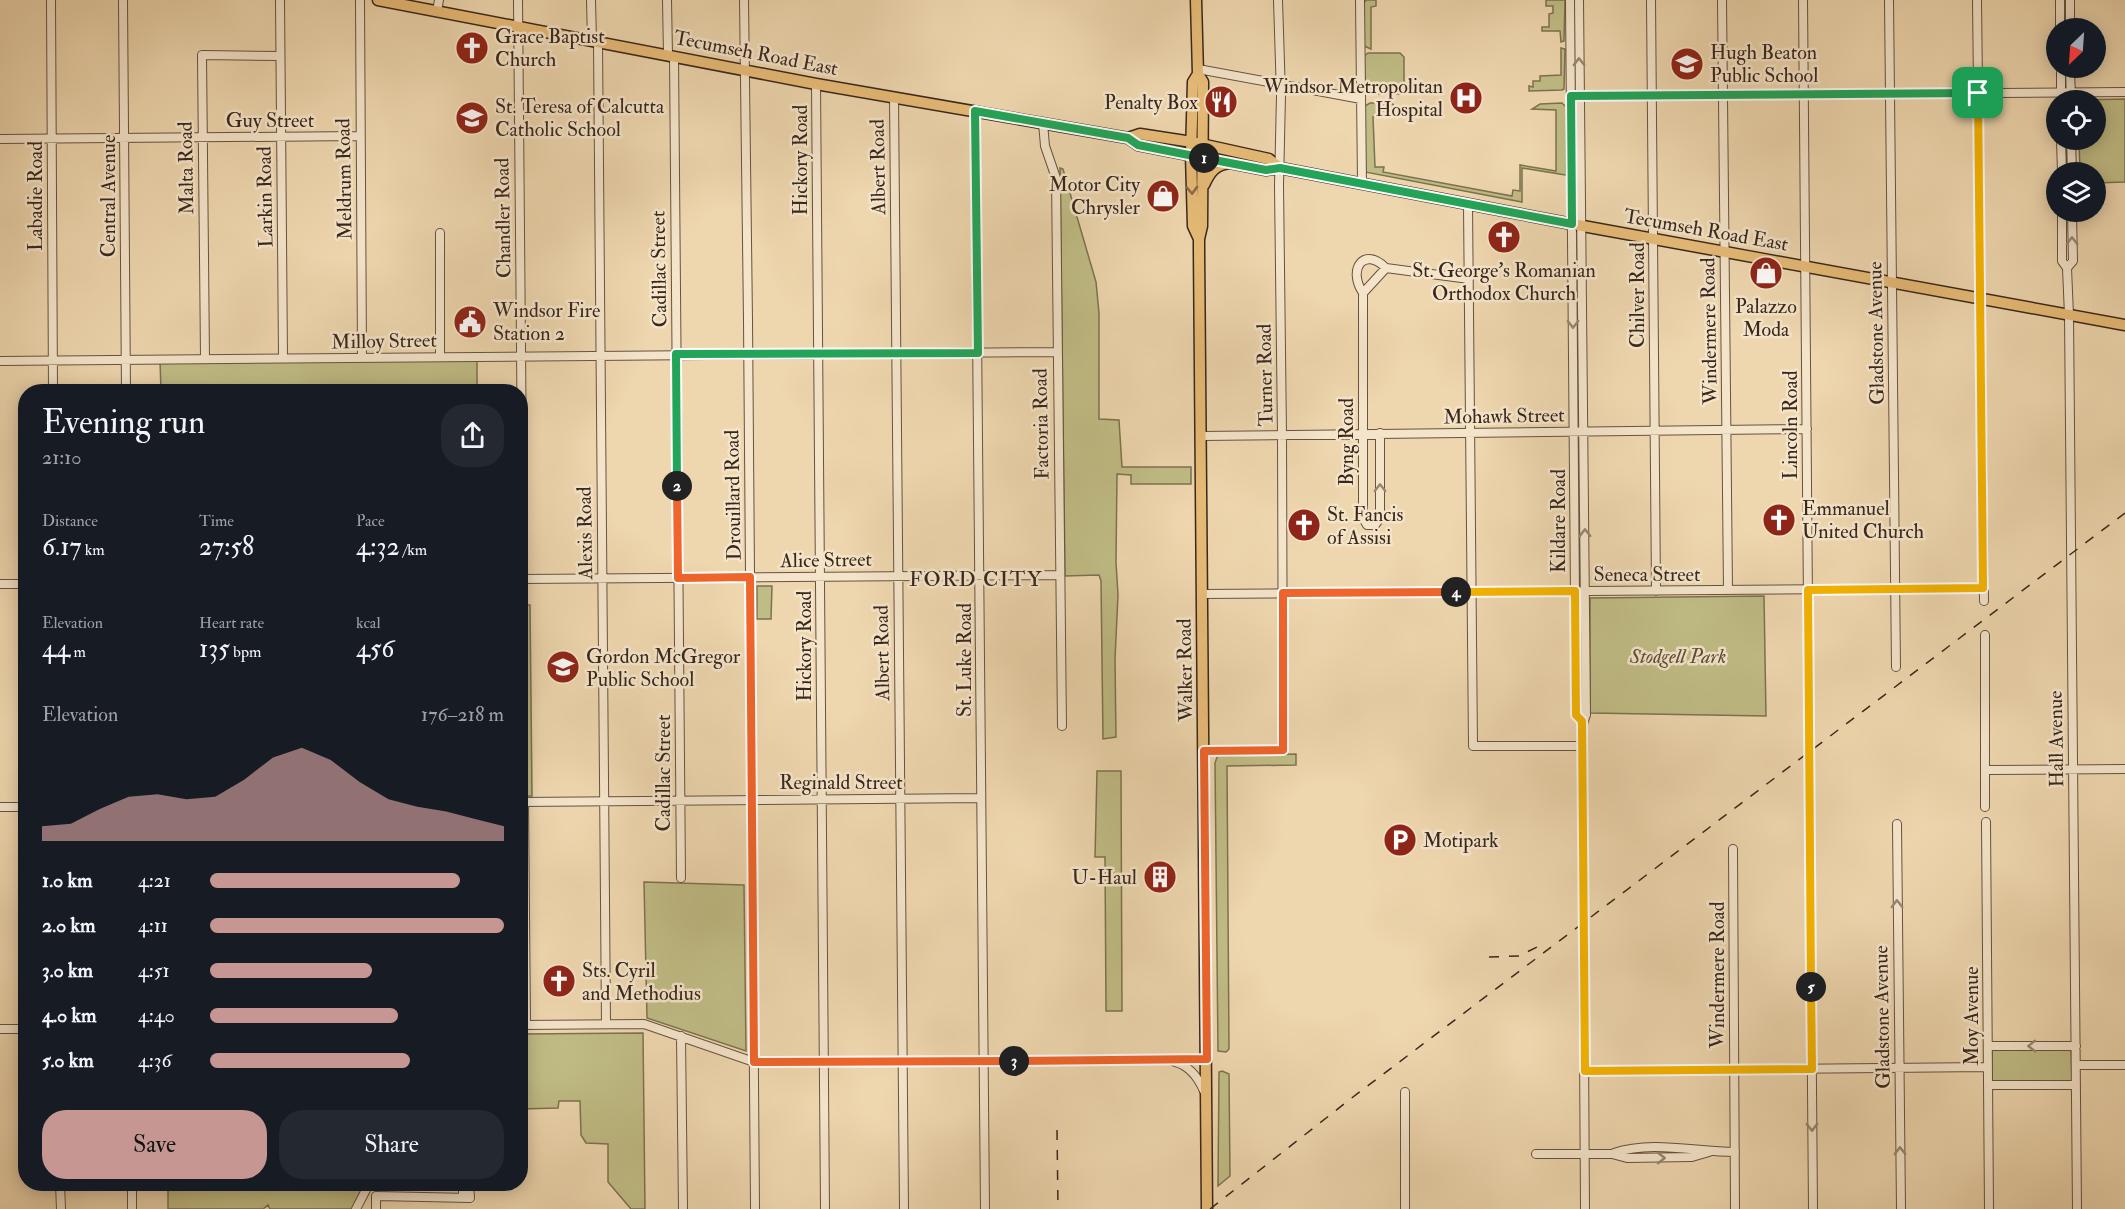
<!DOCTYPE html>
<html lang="en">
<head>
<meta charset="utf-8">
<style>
	:root { --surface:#171b24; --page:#242831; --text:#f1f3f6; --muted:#9ea1a6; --accent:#c59692 }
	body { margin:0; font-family:"IM FELL Double Pica",serif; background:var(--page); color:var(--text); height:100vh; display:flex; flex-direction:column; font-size:22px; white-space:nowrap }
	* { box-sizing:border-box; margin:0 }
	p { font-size:20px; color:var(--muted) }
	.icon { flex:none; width:33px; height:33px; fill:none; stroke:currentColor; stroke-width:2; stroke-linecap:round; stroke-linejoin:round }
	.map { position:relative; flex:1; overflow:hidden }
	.sheet { position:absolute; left:18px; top:384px; width:510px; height:807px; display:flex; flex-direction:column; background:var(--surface); border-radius:24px; box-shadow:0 3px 15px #0003 }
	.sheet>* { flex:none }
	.needle { width:39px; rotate:205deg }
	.tools { position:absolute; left:2046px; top:18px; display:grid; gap:12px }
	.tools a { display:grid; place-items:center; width:60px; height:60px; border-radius:50%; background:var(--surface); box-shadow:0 3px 15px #0003; font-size:30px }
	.pin { position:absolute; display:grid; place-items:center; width:51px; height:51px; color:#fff; margin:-26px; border-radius:12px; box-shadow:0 3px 9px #0006 }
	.km { position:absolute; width:30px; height:30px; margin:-15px; border-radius:50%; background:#222; color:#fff; font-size:16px; line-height:30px; text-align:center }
	.round { display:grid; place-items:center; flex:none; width:63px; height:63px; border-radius:24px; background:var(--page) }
	.head { display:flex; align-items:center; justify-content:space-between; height:102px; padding:0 24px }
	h1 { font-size:33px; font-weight:600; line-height:45px }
	.stats { display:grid; grid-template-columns:repeat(3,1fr); gap:9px; height:102px; padding:6px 24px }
	.stats div { display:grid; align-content:center }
	.stats b { font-size:26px; font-weight:600 }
	.stats small { font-size:16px; font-weight:400 }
	.stats p { font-size:16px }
	.chart { height:168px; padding:12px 24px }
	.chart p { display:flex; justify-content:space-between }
	.chart svg { width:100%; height:108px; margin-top:6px; fill:var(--accent); opacity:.7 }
	.cta { display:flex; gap:12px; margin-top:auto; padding:12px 24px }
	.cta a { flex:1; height:69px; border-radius:24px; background:var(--accent); color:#111; font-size:24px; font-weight:600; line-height:69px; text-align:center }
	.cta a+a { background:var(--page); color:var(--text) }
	ul { padding:0 24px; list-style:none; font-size:20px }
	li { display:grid; grid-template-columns:96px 72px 1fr; align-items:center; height:45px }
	li i { height:15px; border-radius:8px; background:var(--accent) }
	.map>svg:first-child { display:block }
	.green { fill:#c0bc85; stroke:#7c7250; stroke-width:1.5 }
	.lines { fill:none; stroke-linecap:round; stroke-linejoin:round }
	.minor-casing { stroke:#665340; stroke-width:10 }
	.major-casing { stroke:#39271c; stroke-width:13 }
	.minor { stroke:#f4e4ca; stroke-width:8 }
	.major { stroke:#e7bb77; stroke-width:10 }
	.rail { stroke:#39271c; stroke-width:1.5; stroke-dasharray:10 10; stroke-linecap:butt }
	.oneway { stroke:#968673 }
	.oneway2 { stroke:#876a45 }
	.split-1-casing { stroke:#fff; stroke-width:12 }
	.split-2-casing { stroke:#fff; stroke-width:12 }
	.split-3-casing { stroke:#fff; stroke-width:12 }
	.split-4-casing { stroke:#fff; stroke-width:12 }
	.split-5-casing { stroke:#fff; stroke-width:12 }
	.split-6-casing { stroke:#fff; stroke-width:12 }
	.split-1 { stroke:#22a559; stroke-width:8 }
	.split-2 { stroke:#22a559; stroke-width:8 }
	.split-3 { stroke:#f0652b; stroke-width:8 }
	.split-4 { stroke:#f0652b; stroke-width:8 }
	.split-5 { stroke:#f5b400; stroke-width:8 }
	.split-6 { stroke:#f5b400; stroke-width:8 }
	.labels { text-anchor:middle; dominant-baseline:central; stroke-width:5; stroke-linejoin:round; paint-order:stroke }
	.poi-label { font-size:20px; fill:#39271c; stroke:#f4e4ca; text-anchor:start }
	.street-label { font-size:20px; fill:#39271c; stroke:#f4e4ca }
	.park-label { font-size:20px; font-style:italic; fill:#5b4c36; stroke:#f4e4ca }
	.neighbourhood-label { font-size:21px; letter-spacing:1.5px; fill:#39271c; stroke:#f4e4ca }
</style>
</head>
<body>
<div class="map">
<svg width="2125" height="1209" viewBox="0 0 2125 1209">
	<rect width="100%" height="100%" fill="#eed6ae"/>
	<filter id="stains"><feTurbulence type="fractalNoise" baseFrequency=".00333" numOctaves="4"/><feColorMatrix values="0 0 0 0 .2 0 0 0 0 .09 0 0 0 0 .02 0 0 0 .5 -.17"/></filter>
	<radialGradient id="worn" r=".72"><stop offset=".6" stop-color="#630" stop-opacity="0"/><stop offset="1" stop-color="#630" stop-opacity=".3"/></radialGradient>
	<!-- green -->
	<path class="green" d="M1366,0H1376V6L1371,7V49L1364,46V3Z
		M1546,0H1565L1564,41L1561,42L1560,31H1542V27H1549V14L1553,13V6H1546Z
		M1561,48L1565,49L1564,89L1562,90L1529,91V86L1533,87V81H1540V76L1561,75Z
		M1368,53H1400L1404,57V90L1401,94H1370L1365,91L1364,56Z
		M2125,99V182L2096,183V172H2080L2079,140H2096V100H2077Z
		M1370,103H1392L1394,106V115L1391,116V111H1380V116L1373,117L1375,167H1384L1383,172L1512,196L1513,190L1520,191V165L1556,171V110L1532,109L1540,104L1562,103L1566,107V175L1522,168V202L1365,172V106Z
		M1060,168L1063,169L1096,282L1099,313V419L1119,420L1122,467H1191V484H1131V475L1117,474L1116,562L1118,595L1115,659L1116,737L1103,739L1101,581L1099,575L1065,576Z
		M477,359V391H161L160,361Z
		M757,586H772L771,619H757Z
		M22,592H26L25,799H23Z
		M1764,596L1766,716L1590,713V598Z
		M521,605H530L532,796H521Z
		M1296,754V765L1227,766L1229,1049L1226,1052L1218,1051L1215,763L1217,757L1219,756Z
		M1097,771H1121L1122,1011H1106L1105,857H1095Z
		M644,882L744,885L746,1051L647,1018Z
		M643,1033L645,1209H631L608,1182V1144L586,1143L581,1135L580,1101H559L558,1108L521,1109V1034Z
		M2071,1049L2072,1081L1992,1082V1050Z
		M1222,1071L1229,1074L1230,1176L1218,1186L1219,1072Z
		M168,1184H365L352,1209H270L268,1205L263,1209H168Z"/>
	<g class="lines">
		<defs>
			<path id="minor" d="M51,0L53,392
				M123,0L126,392
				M280,0L283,358
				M360,0L362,357
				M518,0L523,579
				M591,0L592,41
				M667,0L668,55
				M744,0L748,320L755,1209
				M1360,0L1362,183
				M1570,0L1576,715L1582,721
				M1579,0L1586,715L1582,726L1585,1209
				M1651,0L1656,591
				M1722,0L1728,590
				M1803,0L1813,1209
				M1889,0L1896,667
				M1977,0L1984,601
				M2060,0V28
				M2070,0V28
				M437,11L439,0
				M598,42L606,1024
				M674,56L681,878
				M2061,68V100
				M2070,68L2071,100
				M1198,69L1361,99
				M816,84L825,1209
				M1576,96L2125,92
				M894,97L904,1209
				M975,111L985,1209
				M1043,123L1045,146L1056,178L1062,726
				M0,139L360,136
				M2061,140L2062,172
				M2071,140L2072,172
				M1468,204L1473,746H1582
				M2062,212V261L2067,268L2069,315L2077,1209
				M440,233V357
				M2067,268L2073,261L2072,212
				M1363,293C1347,269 1364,246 1386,268
				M205,358L202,55L280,56
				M0,361L1057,352
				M1380,433V518L1375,525H1367L1363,518V293L1386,268L1469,279
				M1201,436L1807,429
				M520,579L1059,575
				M0,584H26
				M1202,594L1984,588
				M1985,635V807
				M1204,751L1283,750L1282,435L1279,185L1281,95L1278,0
				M1985,770L2125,769
				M520,802L981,798
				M524,802L526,1025
				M0,807H26
				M1986,822L1989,1209
				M1897,824L1901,1209
				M1733,849L1735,1209
				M520,1025L644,1024L754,1062L1207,1059
				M0,1029H26
				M681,1036L683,1209
				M1988,1046H2076
				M1175,1062C1190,1066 1198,1077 1204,1091
				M2076,1065H2125
				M1585,1071L1988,1067
				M1988,1085H2076
				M1405,1092V1209
				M1614,1153C1652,1140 1696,1152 1735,1152
				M1536,1154H1612L1627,1158L1692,1157L1709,1152
				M60,1184L61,1209
				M132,1184V1209
				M463,1184V1198
				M356,1209L369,1184
				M376,1209V1196L470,1198L469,1184"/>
			<path id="major" d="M378,0L816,84L1128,138L1138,145L1266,170L1280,168L1572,224L2125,325
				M1196,0L1198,74L1203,82L1202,226L1199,239V249L1207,1209
				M1198,74L1193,82L1191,155L1193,226L1199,239
				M1128,138L1140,134L1192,142L1269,159L1280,168
				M1204,185C1210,172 1215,165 1229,163"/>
		</defs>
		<!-- minor casing -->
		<use href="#minor" class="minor-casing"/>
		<!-- major casing -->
		<use href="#major" class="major-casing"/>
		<!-- minor -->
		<use href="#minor" class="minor"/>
		<!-- major -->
		<use href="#major" class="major"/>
		<!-- rail -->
		<path class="rail" d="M1489,957L1519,956L1545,943
			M1057,1130L1058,1209
			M1210,1209L1353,1097L2125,513"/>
	</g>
	<!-- one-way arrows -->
	<defs><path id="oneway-chevron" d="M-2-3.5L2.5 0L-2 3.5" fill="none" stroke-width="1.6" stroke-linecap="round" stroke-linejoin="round" transform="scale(1.5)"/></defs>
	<g class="oneway">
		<use href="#oneway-chevron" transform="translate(1579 62) rotate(-91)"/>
		<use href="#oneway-chevron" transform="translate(2072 241) rotate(-91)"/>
		<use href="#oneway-chevron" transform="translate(1573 324) rotate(90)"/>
		<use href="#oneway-chevron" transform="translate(1380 488) rotate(-90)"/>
		<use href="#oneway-chevron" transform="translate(1585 533) rotate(-91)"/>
		<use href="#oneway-chevron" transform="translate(1897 904) rotate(-91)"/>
		<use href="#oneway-chevron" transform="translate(2032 1046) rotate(179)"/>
		<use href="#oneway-chevron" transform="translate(1812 1127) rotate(89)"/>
		<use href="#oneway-chevron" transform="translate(1900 1151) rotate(-91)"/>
		<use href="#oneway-chevron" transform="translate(1661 1158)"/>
	</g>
	<use class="oneway2" href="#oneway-chevron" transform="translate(1192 190) rotate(88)"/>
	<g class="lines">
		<defs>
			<path id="split-1" d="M1204,158L1266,170L1280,168L1572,224L1571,96L1978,93"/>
			<path id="split-2" d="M677,486L676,354L978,353L975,111L1128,138L1138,145L1204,158"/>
			<path id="split-3" d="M677,486L678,578L750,577L754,1062L1014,1061"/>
			<path id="split-4" d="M1014,1061L1207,1059L1204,751L1283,750V593L1456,592"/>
			<path id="split-5" d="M1456,592L1575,591L1576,715L1582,721L1585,1071L1812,1069L1811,987"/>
			<path id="split-6" d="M1811,987L1808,590L1983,588L1978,93"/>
		</defs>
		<!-- split-1 casing -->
		<use href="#split-1" class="split-1-casing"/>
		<!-- split-2 casing -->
		<use href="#split-2" class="split-2-casing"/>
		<!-- split-3 casing -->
		<use href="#split-3" class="split-3-casing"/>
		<!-- split-4 casing -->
		<use href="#split-4" class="split-4-casing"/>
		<!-- split-5 casing -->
		<use href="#split-5" class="split-5-casing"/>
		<!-- split-6 casing -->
		<use href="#split-6" class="split-6-casing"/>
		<!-- split-1 -->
		<use href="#split-1" class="split-1"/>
		<!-- split-2 -->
		<use href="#split-2" class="split-2"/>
		<!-- split-3 -->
		<use href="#split-3" class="split-3"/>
		<!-- split-4 -->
		<use href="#split-4" class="split-4"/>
		<!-- split-5 -->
		<use href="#split-5" class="split-5"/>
		<!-- split-6 -->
		<use href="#split-6" class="split-6"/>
	</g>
	<!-- icons -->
	<defs>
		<symbol id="church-disc" viewBox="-11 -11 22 22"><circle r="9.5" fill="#8f2418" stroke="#f4e4ca"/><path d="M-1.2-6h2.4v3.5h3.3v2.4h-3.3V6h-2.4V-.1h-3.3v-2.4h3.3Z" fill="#fff"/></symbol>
		<symbol id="school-disc" viewBox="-11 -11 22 22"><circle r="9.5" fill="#8f2418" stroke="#f4e4ca"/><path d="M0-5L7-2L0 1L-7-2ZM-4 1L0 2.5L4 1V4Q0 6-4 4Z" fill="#fff"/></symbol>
		<symbol id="hospital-disc" viewBox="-11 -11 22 22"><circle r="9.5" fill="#8f2418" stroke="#f4e4ca"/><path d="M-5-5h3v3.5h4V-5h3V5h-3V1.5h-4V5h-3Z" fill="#fff"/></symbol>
		<symbol id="restaurant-disc" viewBox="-11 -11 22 22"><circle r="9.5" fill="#8f2418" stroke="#f4e4ca"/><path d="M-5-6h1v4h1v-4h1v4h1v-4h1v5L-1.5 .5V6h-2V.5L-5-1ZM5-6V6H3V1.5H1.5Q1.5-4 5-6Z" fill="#fff"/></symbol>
		<symbol id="shop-disc" viewBox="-11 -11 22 22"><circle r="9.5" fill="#8f2418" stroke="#f4e4ca"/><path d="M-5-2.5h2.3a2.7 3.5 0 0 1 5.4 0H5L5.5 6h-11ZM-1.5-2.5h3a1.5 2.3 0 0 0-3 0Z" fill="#fff"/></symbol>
		<symbol id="civic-disc" viewBox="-11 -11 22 22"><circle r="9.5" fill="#8f2418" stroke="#f4e4ca"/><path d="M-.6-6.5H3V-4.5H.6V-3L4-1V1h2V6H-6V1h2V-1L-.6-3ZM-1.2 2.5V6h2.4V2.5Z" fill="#fff"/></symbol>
		<symbol id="parking-disc" viewBox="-11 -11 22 22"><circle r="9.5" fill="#8f2418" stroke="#f4e4ca"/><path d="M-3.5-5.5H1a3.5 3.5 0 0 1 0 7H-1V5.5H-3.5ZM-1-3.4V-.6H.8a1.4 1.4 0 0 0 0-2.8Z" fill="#fff"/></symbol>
		<symbol id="building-disc" viewBox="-11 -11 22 22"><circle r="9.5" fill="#8f2418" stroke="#f4e4ca"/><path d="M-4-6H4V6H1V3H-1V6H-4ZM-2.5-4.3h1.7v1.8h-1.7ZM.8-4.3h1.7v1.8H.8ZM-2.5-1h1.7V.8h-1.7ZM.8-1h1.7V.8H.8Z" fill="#fff"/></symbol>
	</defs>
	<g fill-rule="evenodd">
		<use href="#church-disc" x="453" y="29" width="38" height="38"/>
		<use href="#school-disc" x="1668" y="45" width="38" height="38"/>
		<use href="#hospital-disc" x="1447" y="79" width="38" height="38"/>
		<use href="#restaurant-disc" x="1202" y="83" width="38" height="38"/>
		<use href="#school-disc" x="453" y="99" width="38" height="38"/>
		<use href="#shop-disc" x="1144" y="177" width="38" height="38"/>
		<use href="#church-disc" x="1485" y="218" width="38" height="38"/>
		<use href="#shop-disc" x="1747" y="254" width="38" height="38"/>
		<use href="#civic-disc" x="451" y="303" width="38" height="38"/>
		<use href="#church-disc" x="1760" y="501" width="38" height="38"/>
		<use href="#church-disc" x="1285" y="506" width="38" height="38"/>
		<use href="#school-disc" x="544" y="648" width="38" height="38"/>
		<use href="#parking-disc" x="1381" y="821" width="38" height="38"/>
		<use href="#building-disc" x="1141" y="858" width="38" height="38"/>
		<use href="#church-disc" x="540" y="962" width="38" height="38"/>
	</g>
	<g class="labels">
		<!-- poi labels -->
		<g class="poi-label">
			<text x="495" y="36">Grace Baptist<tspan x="495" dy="23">Church</tspan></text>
			<text x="1710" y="52">Hugh Beaton<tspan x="1710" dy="23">Public School</tspan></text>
			<text x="1443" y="86" text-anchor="end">Windsor Metropolitan<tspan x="1443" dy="23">Hospital</tspan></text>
			<text x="1198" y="102" text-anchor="end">Penalty Box</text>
			<text x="495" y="106">St. Teresa of Calcutta<tspan x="495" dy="23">Catholic School</tspan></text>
			<text x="1140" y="184" text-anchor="end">Motor City<tspan x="1140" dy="23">Chrysler</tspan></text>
			<text x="1504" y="270" text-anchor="middle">St. George's Romanian<tspan x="1504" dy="23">Orthodox Church</tspan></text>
			<text x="1766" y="306" text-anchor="middle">Palazzo<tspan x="1766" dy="23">Moda</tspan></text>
			<text x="493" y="310">Windsor Fire<tspan x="493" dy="23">Station 2</tspan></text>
			<text x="1802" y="508">Emmanuel<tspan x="1802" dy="23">United Church</tspan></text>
			<text x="1327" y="514">St. Fancis<tspan x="1327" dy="23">of Assisi</tspan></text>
			<text x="586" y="656">Gordon McGregor<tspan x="586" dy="23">Public School</tspan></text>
			<text x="1423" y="840">Motipark</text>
			<text x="1137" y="877" text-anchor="end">U-Haul</text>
			<text x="582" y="970">Sts. Cyril<tspan x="582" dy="23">and Methodius</tspan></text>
		</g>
		<!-- street labels -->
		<g class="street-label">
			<text transform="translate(756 53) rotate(11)">Tecumseh Road East</text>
			<text x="270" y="120">Guy Street</text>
			<text transform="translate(800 160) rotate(-90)">Hickory Road</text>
			<text transform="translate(878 167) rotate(-91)">Albert Road</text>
			<text transform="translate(186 168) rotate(-91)">Malta Road</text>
			<text transform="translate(344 179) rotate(-91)">Meldrum Road</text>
			<text transform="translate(35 196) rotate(-90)">Labadie Road</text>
			<text transform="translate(108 196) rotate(-90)">Central Avenue</text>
			<text transform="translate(265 197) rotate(-91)">Larkin Road</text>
			<text transform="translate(503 218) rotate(-91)">Chandler Road</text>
			<text transform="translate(1706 230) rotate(10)">Tecumseh Road East</text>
			<text transform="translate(659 269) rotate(-91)">Cadillac Street</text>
			<text transform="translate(1637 295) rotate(-90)">Chilver Road</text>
			<text transform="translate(1709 331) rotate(-91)">Windermere Road</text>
			<text transform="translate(1876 333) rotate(-91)">Gladstone Avenue</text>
			<text transform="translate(384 341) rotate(-1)">Milloy Street</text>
			<text transform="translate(1265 375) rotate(-91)">Turner Road</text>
			<text transform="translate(1504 416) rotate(-1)">Mohawk Street</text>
			<text transform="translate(1041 424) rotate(-91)">Factoria Road</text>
			<text transform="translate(1790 425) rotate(-90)">Lincoln Road</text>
			<text transform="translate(1346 442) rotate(-90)">Byng Road</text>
			<text transform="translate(733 495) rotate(-91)">Drouillard Road</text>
			<text transform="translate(1558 521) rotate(-90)">Kildare Road</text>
			<text transform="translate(585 533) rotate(-91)">Alexis Road</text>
			<text transform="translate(826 560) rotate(-1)">Alice Street</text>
			<text x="1647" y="574">Seneca Street</text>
			<text transform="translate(804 646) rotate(-90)">Hickory Road</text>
			<text transform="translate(882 653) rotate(-91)">Albert Road</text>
			<text transform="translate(964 660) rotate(-90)">St. Luke Road</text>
			<text transform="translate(1185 670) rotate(-91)">Walker Road</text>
			<text transform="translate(2056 739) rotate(-91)">Hall Avenue</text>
			<text transform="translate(663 773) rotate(-90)">Cadillac Street</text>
			<text x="841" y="782">Reginald Street</text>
			<text transform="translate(1717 975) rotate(-90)">Windermere Road</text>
			<text transform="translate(1971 1016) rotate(-90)">Moy Avenue</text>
			<text transform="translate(1882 1017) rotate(-91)">Gladstone Avenue</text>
		</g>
		<!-- park labels -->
		<g class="park-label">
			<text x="1678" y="656">Stodgell Park</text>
		</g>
		<!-- neighbourhood labels -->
		<g class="neighbourhood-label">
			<text x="976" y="579">FORD CITY</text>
		</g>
	</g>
	<rect width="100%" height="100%" filter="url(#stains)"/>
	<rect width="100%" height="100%" fill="url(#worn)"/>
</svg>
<div class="tools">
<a><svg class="needle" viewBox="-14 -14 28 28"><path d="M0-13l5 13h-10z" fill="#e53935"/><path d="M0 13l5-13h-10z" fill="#9ea1a6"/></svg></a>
<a><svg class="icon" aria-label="locate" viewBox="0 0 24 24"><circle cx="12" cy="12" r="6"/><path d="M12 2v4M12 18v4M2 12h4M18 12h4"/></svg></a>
<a><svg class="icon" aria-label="layers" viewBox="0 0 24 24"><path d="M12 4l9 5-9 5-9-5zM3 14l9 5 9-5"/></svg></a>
</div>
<div class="pin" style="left:1978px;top:93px;background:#1e9e55"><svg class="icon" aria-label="arrive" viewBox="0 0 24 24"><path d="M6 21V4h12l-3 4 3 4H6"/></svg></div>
<b class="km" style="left:1204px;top:158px">1</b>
<b class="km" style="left:677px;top:486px">2</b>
<b class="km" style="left:1014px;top:1061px">3</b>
<b class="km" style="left:1456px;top:592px">4</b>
<b class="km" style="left:1811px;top:987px">5</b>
<section class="sheet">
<div class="head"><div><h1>Evening run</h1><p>21:10</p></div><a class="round"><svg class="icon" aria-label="share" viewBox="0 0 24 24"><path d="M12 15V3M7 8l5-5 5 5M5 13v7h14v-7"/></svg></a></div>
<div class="stats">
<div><p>Distance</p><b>6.17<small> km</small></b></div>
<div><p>Time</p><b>27:58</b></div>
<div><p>Pace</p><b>4:32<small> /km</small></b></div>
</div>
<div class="stats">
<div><p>Elevation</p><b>44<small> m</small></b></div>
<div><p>Heart rate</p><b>135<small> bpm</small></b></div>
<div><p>kcal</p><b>456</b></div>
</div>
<div class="chart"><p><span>Elevation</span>176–218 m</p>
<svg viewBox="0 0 160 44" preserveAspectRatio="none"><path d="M0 44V38L10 37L20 31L30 26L40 25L50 27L60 26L70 19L80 10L90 6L100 11L110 20L120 27L130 30L140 32L150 35L160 38V44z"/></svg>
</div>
<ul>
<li><b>1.0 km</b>4:21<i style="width:85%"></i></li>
<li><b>2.0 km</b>4:11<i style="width:100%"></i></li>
<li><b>3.0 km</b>4:51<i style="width:55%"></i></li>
<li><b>4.0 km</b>4:40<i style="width:64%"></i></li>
<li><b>5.0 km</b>4:36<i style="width:68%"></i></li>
</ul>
<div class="cta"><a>Save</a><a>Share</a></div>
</section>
</div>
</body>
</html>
